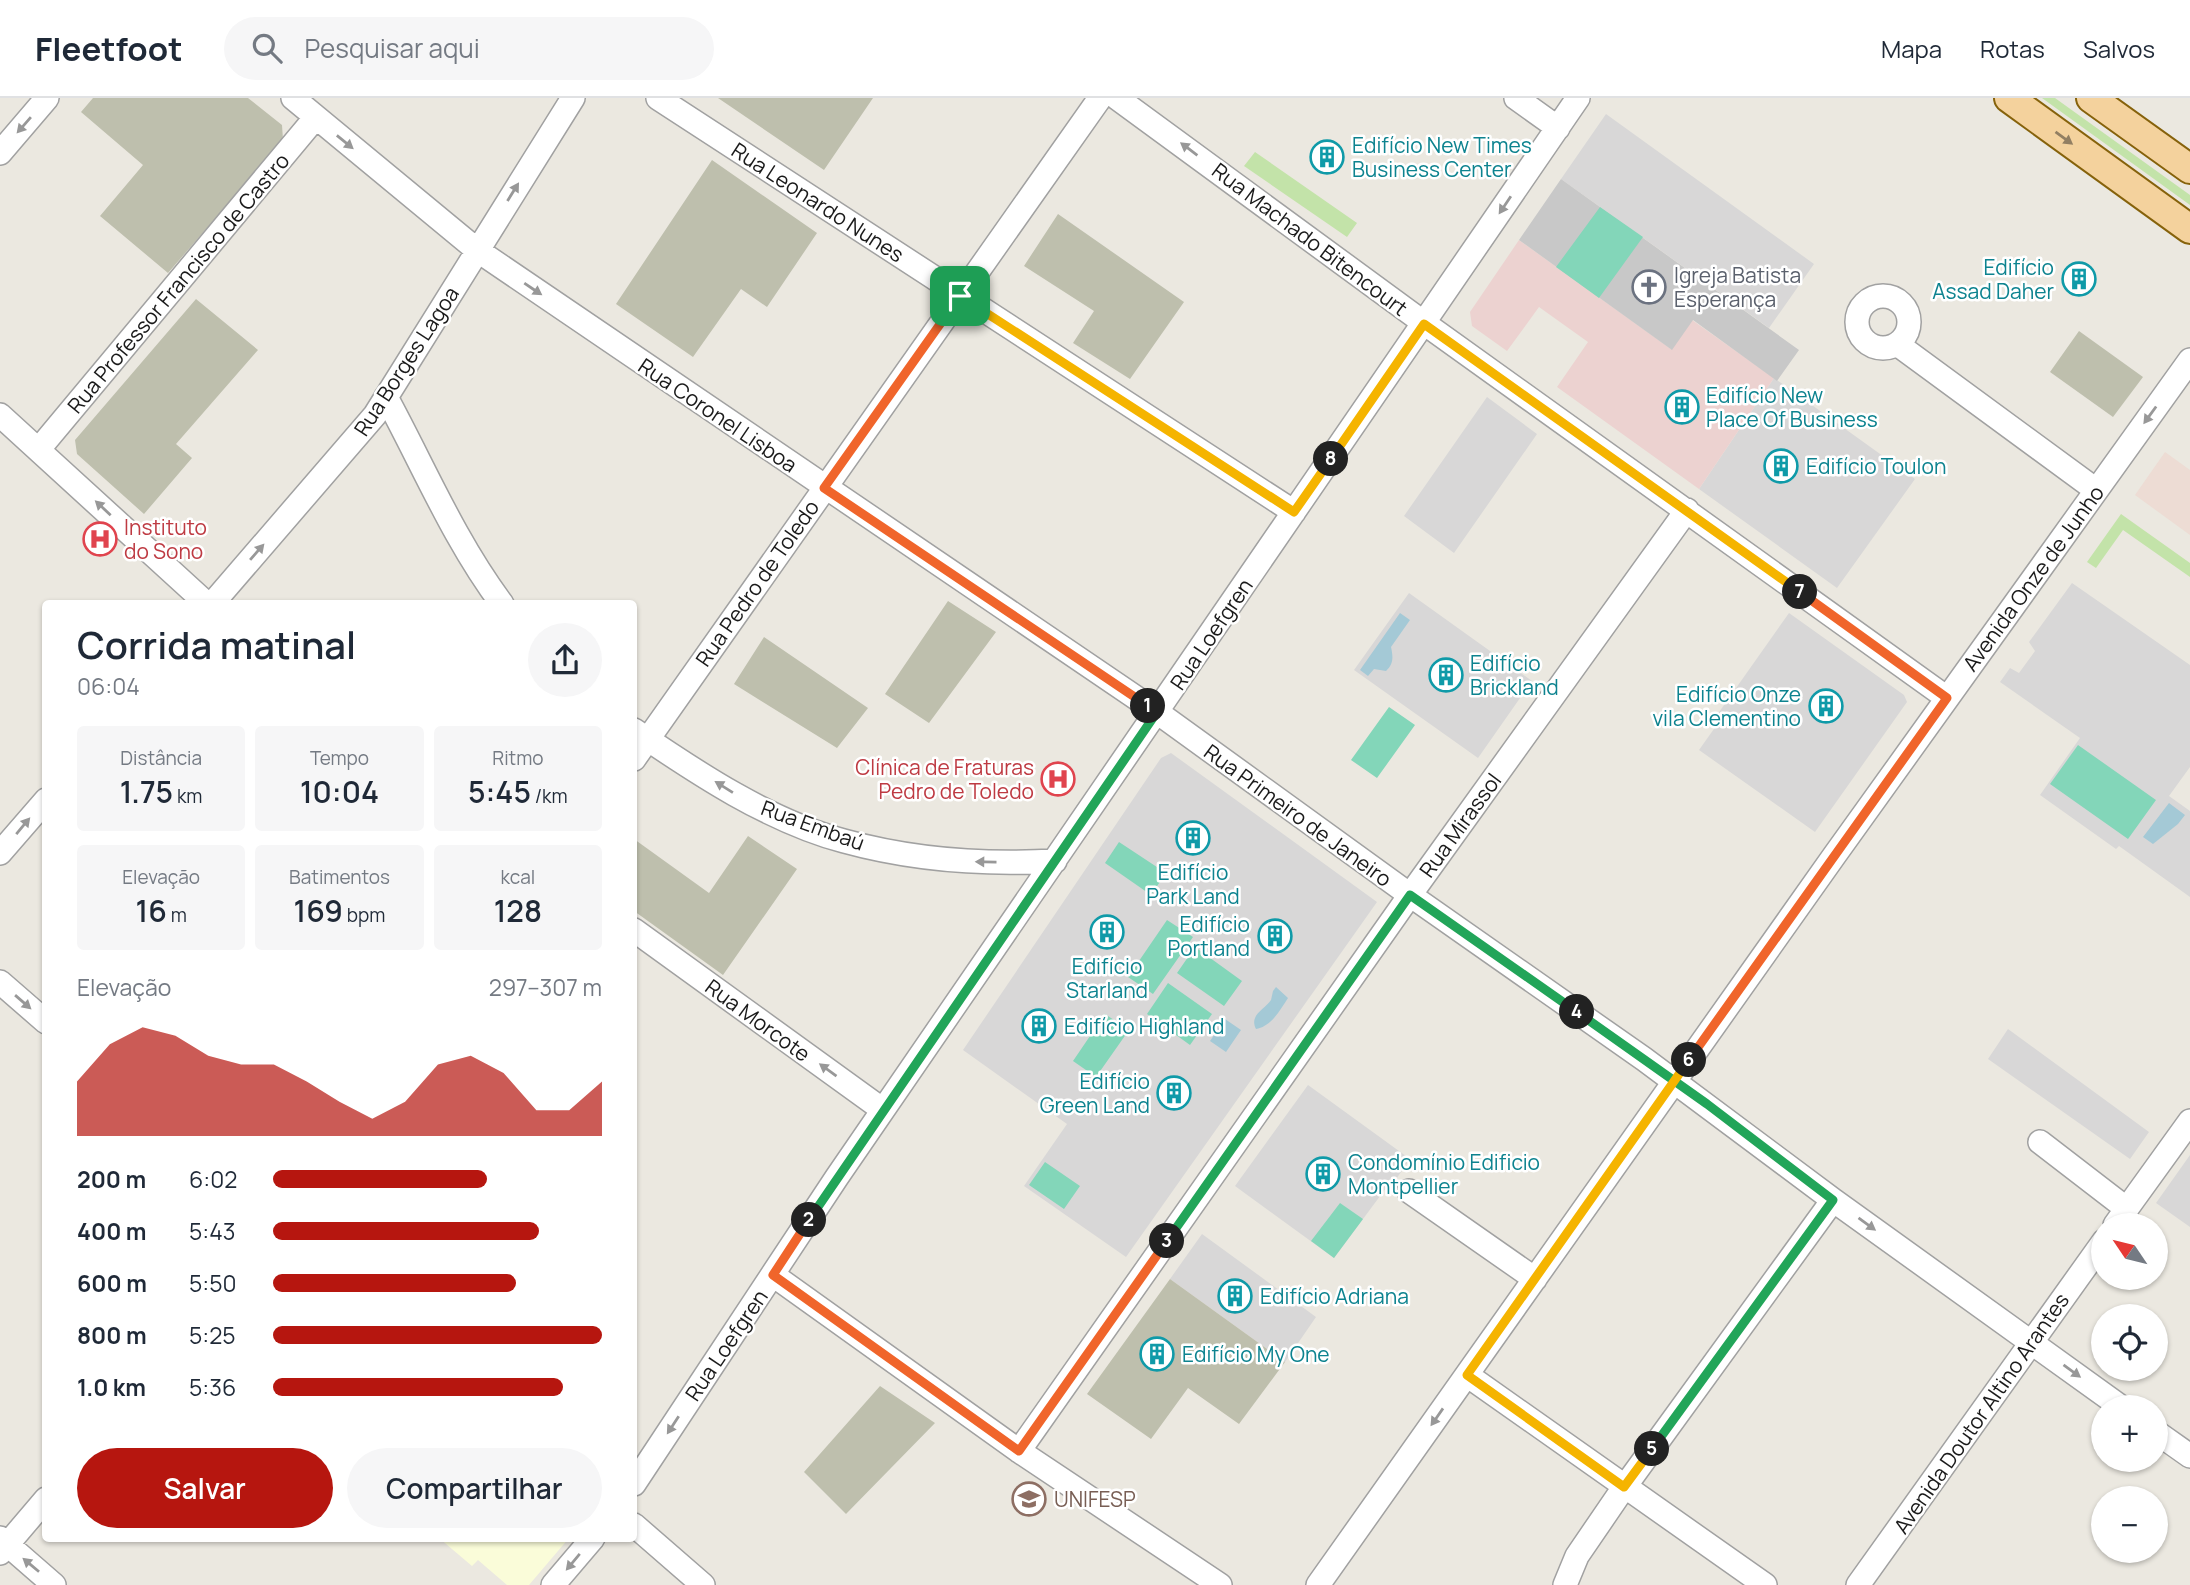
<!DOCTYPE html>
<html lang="pt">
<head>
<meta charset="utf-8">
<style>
	:root { --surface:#fff; --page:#f6f6f7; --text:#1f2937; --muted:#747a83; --line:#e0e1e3; --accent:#b6160f }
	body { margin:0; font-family:Manrope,sans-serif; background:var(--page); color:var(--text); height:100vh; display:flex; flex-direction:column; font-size:26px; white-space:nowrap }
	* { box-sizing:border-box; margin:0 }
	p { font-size:23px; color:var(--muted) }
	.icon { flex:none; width:38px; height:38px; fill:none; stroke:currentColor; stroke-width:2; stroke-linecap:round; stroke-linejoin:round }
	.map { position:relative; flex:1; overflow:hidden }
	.side { position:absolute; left:42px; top:502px; width:595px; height:942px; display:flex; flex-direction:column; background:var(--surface); border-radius:7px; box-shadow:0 2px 5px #0004 }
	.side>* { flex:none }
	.needle { width:46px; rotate:305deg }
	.fabs { position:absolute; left:2091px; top:1115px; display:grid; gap:14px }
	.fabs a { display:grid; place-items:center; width:77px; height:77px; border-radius:50%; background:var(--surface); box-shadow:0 2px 5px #0004; font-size:35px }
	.pin { position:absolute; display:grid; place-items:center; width:60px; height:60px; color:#fff; margin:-30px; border-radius:14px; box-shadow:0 4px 10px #0006 }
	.km { position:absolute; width:35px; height:35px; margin:-18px; border-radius:50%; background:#222; color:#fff; font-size:19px; line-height:35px; text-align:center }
	.round { display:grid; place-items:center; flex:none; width:74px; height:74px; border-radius:37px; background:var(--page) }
	.summary { display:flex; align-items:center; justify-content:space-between; height:119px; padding:0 35px }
	h1 { font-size:38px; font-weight:600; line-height:52px }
	.stats { display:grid; grid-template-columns:repeat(3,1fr); gap:10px; height:119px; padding:7px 35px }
	.stats div { display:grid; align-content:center; border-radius:7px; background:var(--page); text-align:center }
	.stats b { font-size:30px; font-weight:600 }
	.stats small { font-size:19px; font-weight:400 }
	.stats p { font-size:19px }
	.chart { height:196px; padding:14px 35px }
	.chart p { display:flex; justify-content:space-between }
	.chart svg { width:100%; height:126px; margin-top:7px; fill:var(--accent); opacity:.7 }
	.action { display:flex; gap:14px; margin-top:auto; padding:14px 35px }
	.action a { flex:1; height:80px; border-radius:42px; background:var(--accent); color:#fff; font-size:28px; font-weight:600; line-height:80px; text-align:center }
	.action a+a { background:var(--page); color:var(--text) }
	ul { padding:0 35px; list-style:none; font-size:23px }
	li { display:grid; grid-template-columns:112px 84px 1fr; align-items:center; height:52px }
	li i { height:18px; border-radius:9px; background:var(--accent) }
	header { display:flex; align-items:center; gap:42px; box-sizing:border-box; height:98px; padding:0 35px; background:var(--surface); border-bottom:2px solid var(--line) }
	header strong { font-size:33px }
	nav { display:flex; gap:38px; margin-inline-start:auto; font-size:24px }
	.search { width:490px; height:63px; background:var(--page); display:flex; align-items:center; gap:18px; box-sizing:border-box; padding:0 24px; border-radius:38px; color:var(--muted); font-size:26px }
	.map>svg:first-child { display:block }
	.residential { fill:#d8d7d7 }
	.commercial { fill:#ecd2d0 }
	.education { fill:#fafcd9 }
	.religious { fill:#c8c8c8 }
	.military { fill:#eddcd4 }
	.construction { fill:#bebfad }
	.grass { fill:#c3e3a9 }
	.pitch { fill:#83d6b9 }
	.water { fill:#a4c9d6 }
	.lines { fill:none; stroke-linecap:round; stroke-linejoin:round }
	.minor-casing { stroke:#a1a1a1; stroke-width:26 }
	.major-casing { stroke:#86620b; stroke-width:32 }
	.minor { stroke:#fff; stroke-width:23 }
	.major { stroke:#f4d29d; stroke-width:28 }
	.oneway { fill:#989898 }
	.oneway2 { fill:#927f62 }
	.split-1-casing { stroke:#fff; stroke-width:14 }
	.split-2-casing { stroke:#fff; stroke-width:14 }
	.split-3-casing { stroke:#fff; stroke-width:14 }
	.split-4-casing { stroke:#fff; stroke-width:14 }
	.split-5-casing { stroke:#fff; stroke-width:14 }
	.split-6-casing { stroke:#fff; stroke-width:14 }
	.split-7-casing { stroke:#fff; stroke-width:14 }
	.split-8-casing { stroke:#fff; stroke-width:14 }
	.split-9-casing { stroke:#fff; stroke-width:14 }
	.split-1 { stroke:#f0652b; stroke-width:9 }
	.split-2 { stroke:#22a559; stroke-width:9 }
	.split-3 { stroke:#f0652b; stroke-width:9 }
	.split-4 { stroke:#22a559; stroke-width:9 }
	.split-5 { stroke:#22a559; stroke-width:9 }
	.split-6 { stroke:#f5b400; stroke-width:9 }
	.split-7 { stroke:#f0652b; stroke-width:9 }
	.split-8 { stroke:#f5b400; stroke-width:9 }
	.split-9 { stroke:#f5b400; stroke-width:9 }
	.labels { text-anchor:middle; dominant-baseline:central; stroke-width:5; stroke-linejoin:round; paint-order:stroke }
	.culture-label { font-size:21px; fill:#0d838f; stroke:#fff; text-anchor:start }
	.street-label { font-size:21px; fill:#1a1a1a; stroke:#fff }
	.worship-label { font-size:21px; fill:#5b616d; stroke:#fff; text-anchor:start }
	.health-label { font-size:21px; fill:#be3a42; stroke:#fff; text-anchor:start }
	.education-label { font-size:21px; fill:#785e54; stroke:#fff; text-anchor:start }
</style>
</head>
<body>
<header>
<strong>Fleetfoot</strong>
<div class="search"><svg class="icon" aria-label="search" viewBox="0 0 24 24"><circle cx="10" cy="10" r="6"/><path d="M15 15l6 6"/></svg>Pesquisar aqui</div>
<nav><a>Mapa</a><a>Rotas</a><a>Salvos</a></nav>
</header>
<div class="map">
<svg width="2190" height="1487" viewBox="0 0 2190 1487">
	<rect width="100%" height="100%" fill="#ebe8e0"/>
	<!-- residential -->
	<path class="residential" d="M1606,16L1814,166L1769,230L1561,81Z
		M1774,280L1915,381L1837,490L1699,391Z
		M1487,299L1537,336L1454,455L1404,418Z
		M2072,485L2190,567V669L2169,698L2190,713V799L2119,748L2116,751L2040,697L2080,640L2000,584L2010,570L2019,575L2035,553L2029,544Z
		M1409,495L1532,583L1478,660L1354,572Z
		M1789,515L1904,597L1907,604L1815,734L1699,652L1721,621L1717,617Z
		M1171,655L1377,804L1126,1159L1024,1088L1067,1026L963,952L1161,660Z
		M2008,931L2149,1034L2130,1061L1988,961Z
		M1308,987L1410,1061L1392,1087L1389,1086L1334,1160L1235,1088Z
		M2190,1057V1129L2156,1105Z
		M1202,1136L1316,1219L1285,1264L1170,1181Z"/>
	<!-- commercial -->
	<path class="commercial" d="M1519,142L1671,251L1692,222L1774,280L1699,391L1557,289L1588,244L1539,209L1507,253L1472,228L1470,214Z"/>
	<!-- education -->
	<path class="education" d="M439,1440H569L529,1487H507L478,1462L472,1468Z"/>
	<!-- religious -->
	<path class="religious" d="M1561,81L1799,252L1777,283L1693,222L1672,252L1519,142Z"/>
	<!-- military -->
	<path class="military" d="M2165,354L2190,372V437L2135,397Z"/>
	<!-- construction -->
	<path class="construction" d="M93,0H248L282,27L283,42L168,175L100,118L143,67L81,14Z
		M718,0H873L824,72Z
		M712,62L817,135L767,209L741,191L693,259L616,206Z
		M1058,116L1184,204L1130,281L1073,245L1094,213L1024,168Z
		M196,201L258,252L176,346L192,360L144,416L77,356L75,342Z
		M2079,233L2143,279L2113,319L2050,274Z
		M948,503L996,534L929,625L885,596Z
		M764,539L868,610L837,650L734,586Z
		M748,738L797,771L723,877L634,813V741L709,795Z
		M1170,1181L1285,1264L1239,1326L1188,1290L1151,1341L1087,1296Z
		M880,1288L935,1325L846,1416L804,1374Z"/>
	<!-- grass -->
	<path class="grass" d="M2042,0H2055L2190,97V107Z
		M1255,54L1357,125L1347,139L1244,68Z
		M2121,416L2190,465V479L2123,432L2096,470L2087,464Z"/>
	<!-- pitch -->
	<path class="pitch" d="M1600,109L1643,139L1599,200L1556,169Z
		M1389,609L1415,627L1377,680L1351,662Z
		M2078,647L2156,702L2128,741L2050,686Z
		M1119,744L1166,775L1151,797L1105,765Z
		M1167,822L1193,839L1153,896L1128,879Z
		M1195,849L1242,883L1224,908L1177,875Z
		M1168,885L1212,916L1190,947L1147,916Z
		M1105,916L1129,932L1096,979L1073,963Z
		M1045,1064L1080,1088L1064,1111L1029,1087Z
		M1340,1105L1363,1121L1334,1160L1311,1143Z"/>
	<!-- water -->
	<path class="water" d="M1400,515L1410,522L1391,549C1393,558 1394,566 1386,573L1374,571L1368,578L1360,572Z
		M2169,705L2185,717L2178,726L2153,746L2143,739Z
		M1276,889L1288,900C1280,912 1271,929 1256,931C1249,917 1264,912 1271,902L1273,893Z
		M1225,921L1241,932L1226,954L1210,943Z"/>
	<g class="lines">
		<defs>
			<path id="minor" d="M293,0L477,152L1157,614L1410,797L1644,961L1833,1102L2121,1309
				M658,0L1294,414
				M1117,0L1424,225L1947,600
				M1516,0L1558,30
				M0,55L47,0
				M1857 224a26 26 0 1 1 52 0a26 26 0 1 1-52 0Z
				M1897,246L2096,392
				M386,299C424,369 454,442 502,506
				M0,317L207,506
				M39,351L316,19
				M212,506L375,317L573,0
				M634,632C697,675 769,723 844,743C913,762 984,767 1055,763
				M634,661L1100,0
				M0,755L46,702
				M634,832L883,1012
				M0,884L46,924
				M2040,1044L2127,1111
				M1409,1093L1535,1181
				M2115,1127L2190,1023
				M773,1177L1019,1353L1220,1487
				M1467,1277L1765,1487
				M2156,1334L2190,1358
				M1019,1353L1410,797L1687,412
				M634,1386L837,1079L1578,0
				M634,1427L703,1487
				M0,1440L54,1487
				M0,1455L46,1401
				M553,1487L593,1440
				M1318,1487L1834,758L2190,262
				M1565,1487L1577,1458L1618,1398L1833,1102
				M1858,1487L2104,1143"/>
			<path id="major" d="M2009,0L2190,131
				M2091,0L2190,71"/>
		</defs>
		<!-- minor casing -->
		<use href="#minor" class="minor-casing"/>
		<!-- major casing -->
		<use href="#major" class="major-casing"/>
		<!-- minor -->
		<use href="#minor" class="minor"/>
		<!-- major -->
		<use href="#major" class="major"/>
	</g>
	<!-- one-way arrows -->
	<defs><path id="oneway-solid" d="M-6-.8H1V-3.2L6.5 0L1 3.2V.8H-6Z" transform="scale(1.75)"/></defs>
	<g class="oneway">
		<use href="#oneway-solid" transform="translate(24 27) rotate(131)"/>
		<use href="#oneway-solid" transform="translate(345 44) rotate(39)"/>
		<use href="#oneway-solid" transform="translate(1189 51) rotate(-143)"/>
		<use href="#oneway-solid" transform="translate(513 94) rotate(-58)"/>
		<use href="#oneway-solid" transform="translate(1505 107) rotate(124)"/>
		<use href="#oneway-solid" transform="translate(533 191) rotate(34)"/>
		<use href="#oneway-solid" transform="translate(2150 317) rotate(126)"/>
		<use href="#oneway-solid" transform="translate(103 410) rotate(-137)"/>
		<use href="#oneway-solid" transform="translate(257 454) rotate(-49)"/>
		<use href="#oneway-solid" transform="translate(724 689) rotate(-148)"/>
		<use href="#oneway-solid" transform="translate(23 728) rotate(-50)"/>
		<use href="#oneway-solid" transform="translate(986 764) rotate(-179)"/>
		<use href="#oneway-solid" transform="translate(23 904) rotate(41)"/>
		<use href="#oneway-solid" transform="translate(828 972) rotate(-144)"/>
		<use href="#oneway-solid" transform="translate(1867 1126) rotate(36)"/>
		<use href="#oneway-solid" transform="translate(2072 1273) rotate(36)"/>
		<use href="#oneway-solid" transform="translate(1437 1319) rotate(125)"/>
		<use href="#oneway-solid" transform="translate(673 1327) rotate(123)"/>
		<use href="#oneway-solid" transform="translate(573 1464) rotate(130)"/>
		<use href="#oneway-solid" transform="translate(31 1467) rotate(-140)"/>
	</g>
	<use class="oneway2" href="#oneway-solid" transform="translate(2064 40) rotate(36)"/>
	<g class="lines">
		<defs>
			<path id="split-1" d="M960,198L824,390L1148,608"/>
			<path id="split-2" d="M809,1122L1157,614L1148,608"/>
			<path id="split-3" d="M809,1122L773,1177L1019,1353L1167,1143"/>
			<path id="split-4" d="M1167,1143L1410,797L1577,914"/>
			<path id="split-5" d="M1577,914L1707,1006L1833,1102L1652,1351"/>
			<path id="split-6" d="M1652,1351L1624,1389L1467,1277L1689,962"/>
			<path id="split-7" d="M1689,962L1947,600L1800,494"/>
			<path id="split-8" d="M1331,361L1424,226L1800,494"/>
			<path id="split-9" d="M960,198L1294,414L1331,361"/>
		</defs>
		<!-- split-1 casing -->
		<use href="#split-1" class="split-1-casing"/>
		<!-- split-2 casing -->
		<use href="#split-2" class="split-2-casing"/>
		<!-- split-3 casing -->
		<use href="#split-3" class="split-3-casing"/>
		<!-- split-4 casing -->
		<use href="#split-4" class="split-4-casing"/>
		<!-- split-5 casing -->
		<use href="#split-5" class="split-5-casing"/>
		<!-- split-6 casing -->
		<use href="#split-6" class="split-6-casing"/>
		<!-- split-7 casing -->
		<use href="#split-7" class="split-7-casing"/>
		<!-- split-8 casing -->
		<use href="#split-8" class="split-8-casing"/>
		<!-- split-9 casing -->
		<use href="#split-9" class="split-9-casing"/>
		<!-- split-1 -->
		<use href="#split-1" class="split-1"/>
		<!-- split-2 -->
		<use href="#split-2" class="split-2"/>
		<!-- split-3 -->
		<use href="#split-3" class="split-3"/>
		<!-- split-4 -->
		<use href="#split-4" class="split-4"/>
		<!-- split-5 -->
		<use href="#split-5" class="split-5"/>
		<!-- split-6 -->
		<use href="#split-6" class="split-6"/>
		<!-- split-7 -->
		<use href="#split-7" class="split-7"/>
		<!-- split-8 -->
		<use href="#split-8" class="split-8"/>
		<!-- split-9 -->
		<use href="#split-9" class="split-9"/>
	</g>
	<!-- icons -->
	<defs>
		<symbol id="building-ring" viewBox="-11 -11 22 22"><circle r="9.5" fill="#fff" stroke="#0f9aa8" stroke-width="1.5"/><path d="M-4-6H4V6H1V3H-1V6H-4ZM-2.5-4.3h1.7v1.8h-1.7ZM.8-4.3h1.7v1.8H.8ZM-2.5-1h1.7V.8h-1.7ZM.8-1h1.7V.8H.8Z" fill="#0f9aa8"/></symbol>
		<symbol id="church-ring" viewBox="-11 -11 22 22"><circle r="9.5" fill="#fff" stroke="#6b7280" stroke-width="1.5"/><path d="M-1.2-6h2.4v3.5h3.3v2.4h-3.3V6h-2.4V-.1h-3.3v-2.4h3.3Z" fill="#6b7280"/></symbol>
		<symbol id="hospital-ring" viewBox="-11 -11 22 22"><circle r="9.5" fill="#fff" stroke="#e0444e" stroke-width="1.5"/><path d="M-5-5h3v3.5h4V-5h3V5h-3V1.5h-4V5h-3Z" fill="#e0444e"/></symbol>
		<symbol id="university-ring" viewBox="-11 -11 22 22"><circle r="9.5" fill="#fff" stroke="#8d6e63" stroke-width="1.5"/><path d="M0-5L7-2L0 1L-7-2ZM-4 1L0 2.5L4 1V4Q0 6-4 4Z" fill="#8d6e63"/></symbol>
	</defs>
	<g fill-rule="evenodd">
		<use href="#building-ring" x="1308" y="40" width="38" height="38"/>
		<use href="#building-ring" x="2060" y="162" width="38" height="38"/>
		<use href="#church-ring" x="1630" y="170" width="38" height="38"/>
		<use href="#building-ring" x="1663" y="290" width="38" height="38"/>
		<use href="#building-ring" x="1762" y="349" width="38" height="38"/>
		<use href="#hospital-ring" x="81" y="422" width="38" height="38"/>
		<use href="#building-ring" x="1427" y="558" width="38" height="38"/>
		<use href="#building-ring" x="1807" y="589" width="38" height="38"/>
		<use href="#hospital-ring" x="1039" y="662" width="38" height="38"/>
		<use href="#building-ring" x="1174" y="721" width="38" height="38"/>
		<use href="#building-ring" x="1088" y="815" width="38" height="38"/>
		<use href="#building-ring" x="1256" y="819" width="38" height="38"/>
		<use href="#building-ring" x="1020" y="909" width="38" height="38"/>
		<use href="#building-ring" x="1155" y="976" width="38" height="38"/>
		<use href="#building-ring" x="1304" y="1057" width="38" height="38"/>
		<use href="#building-ring" x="1216" y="1179" width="38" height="38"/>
		<use href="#building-ring" x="1138" y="1237" width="38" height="38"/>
		<use href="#university-ring" x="1010" y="1382" width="38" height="38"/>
	</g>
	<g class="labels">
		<!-- culture labels -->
		<g class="culture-label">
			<text x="1352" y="47">Edifício New Times<tspan x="1352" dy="24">Business Center</tspan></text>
			<text x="2054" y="169" text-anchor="end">Edifício<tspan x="2054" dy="24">Assad Daher</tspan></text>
			<text x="1706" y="297">Edifício New<tspan x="1706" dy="24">Place Of Business</tspan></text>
			<text x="1806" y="368">Edifício Toulon</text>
			<text x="1470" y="565">Edifício<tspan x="1470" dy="24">Brickland</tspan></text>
			<text x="1801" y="596" text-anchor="end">Edifício Onze<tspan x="1801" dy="24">vila Clementino</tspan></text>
			<text x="1193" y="774" text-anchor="middle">Edifício<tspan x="1193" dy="24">Park Land</tspan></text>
			<text x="1250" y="826" text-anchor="end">Edifício<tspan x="1250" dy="24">Portland</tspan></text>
			<text x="1107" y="868" text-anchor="middle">Edifício<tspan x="1107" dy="24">Starland</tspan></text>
			<text x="1064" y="928">Edifício Highland</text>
			<text x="1150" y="983" text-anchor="end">Edifício<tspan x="1150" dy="24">Green Land</tspan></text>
			<text x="1348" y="1064">Condomínio Edificio<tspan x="1348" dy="24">Montpellier</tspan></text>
			<text x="1260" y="1198">Edifício Adriana</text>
			<text x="1182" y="1256">Edifício My One</text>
		</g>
		<!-- street labels -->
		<g class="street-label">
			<text transform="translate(818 104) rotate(33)">Rua Leonardo Nunes</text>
			<text transform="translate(1310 141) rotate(37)">Rua Machado Bitencourt</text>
			<text transform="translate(178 185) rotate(-50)">Rua Professor Francisco de Castro</text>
			<text transform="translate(406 263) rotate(-57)">Rua Borges Lagoa</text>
			<text transform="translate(718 317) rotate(34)">Rua Coronel Lisboa</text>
			<text transform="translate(2033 480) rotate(-54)">Avenida Onze de Junho</text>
			<text transform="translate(757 485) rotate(-55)">Rua Pedro de Toledo</text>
			<text transform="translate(1211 536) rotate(-56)">Rua Loefgren</text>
			<text transform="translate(1298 717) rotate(36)">Rua Primeiro de Janeiro</text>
			<text transform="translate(813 727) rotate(20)">Rua Embaú</text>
			<text transform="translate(1460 727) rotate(-54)">Rua Mirassol</text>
			<text transform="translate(758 922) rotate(36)">Rua Morcote</text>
			<text transform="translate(726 1247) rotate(-56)">Rua Loefgren</text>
			<text transform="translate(1981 1315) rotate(-55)">Avenida Doutor Altino Arantes</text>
		</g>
		<!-- worship labels -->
		<g class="worship-label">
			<text x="1674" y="177">Igreja Batista<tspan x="1674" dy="24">Esperança</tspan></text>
		</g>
		<!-- health labels -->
		<g class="health-label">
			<text x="124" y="429">Instituto<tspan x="124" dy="24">do Sono</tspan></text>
			<text x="1034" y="669" text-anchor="end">Clínica de Fraturas<tspan x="1034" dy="24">Pedro de Toledo</tspan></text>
		</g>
		<!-- education labels -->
		<g class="education-label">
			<text x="1054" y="1401">UNIFESP</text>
		</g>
	</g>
</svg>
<div class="fabs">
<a><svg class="needle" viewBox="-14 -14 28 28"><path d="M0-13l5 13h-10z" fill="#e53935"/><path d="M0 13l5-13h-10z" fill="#747a83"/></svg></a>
<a><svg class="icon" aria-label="locate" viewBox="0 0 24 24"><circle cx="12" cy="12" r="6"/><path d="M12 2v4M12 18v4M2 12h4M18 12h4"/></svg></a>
<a>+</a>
<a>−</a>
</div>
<div class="pin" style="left:960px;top:198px;background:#1e9e55"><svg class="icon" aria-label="arrive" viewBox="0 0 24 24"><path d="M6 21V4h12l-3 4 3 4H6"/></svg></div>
<b class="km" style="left:1148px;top:608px">1</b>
<b class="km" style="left:809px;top:1122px">2</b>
<b class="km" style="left:1167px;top:1143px">3</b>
<b class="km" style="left:1577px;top:914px">4</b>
<b class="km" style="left:1652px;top:1351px">5</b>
<b class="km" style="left:1689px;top:962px">6</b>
<b class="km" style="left:1800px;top:494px">7</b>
<b class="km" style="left:1331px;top:361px">8</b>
<section class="side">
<div class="summary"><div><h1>Corrida matinal</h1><p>06:04</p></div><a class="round"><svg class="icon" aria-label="share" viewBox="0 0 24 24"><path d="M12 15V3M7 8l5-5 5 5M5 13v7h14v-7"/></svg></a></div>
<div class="stats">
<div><p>Distância</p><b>1.75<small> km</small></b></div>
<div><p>Tempo</p><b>10:04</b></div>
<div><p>Ritmo</p><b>5:45<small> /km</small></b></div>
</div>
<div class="stats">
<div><p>Elevação</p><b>16<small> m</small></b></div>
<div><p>Batimentos</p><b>169<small> bpm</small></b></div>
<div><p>kcal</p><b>128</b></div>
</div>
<div class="chart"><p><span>Elevação</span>297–307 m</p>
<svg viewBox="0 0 160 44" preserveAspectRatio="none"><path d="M0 44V25L10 12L20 6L30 9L40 16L50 19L60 19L70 25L80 32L90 38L100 32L110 19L120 16L130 22L140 35L150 35L160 25V44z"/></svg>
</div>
<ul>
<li><b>200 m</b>6:02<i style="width:65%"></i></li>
<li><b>400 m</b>5:43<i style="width:81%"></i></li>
<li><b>600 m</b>5:50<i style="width:74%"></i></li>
<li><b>800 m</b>5:25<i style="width:100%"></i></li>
<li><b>1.0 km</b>5:36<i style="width:88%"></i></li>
</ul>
<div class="action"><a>Salvar</a><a>Compartilhar</a></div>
</section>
</div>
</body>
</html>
